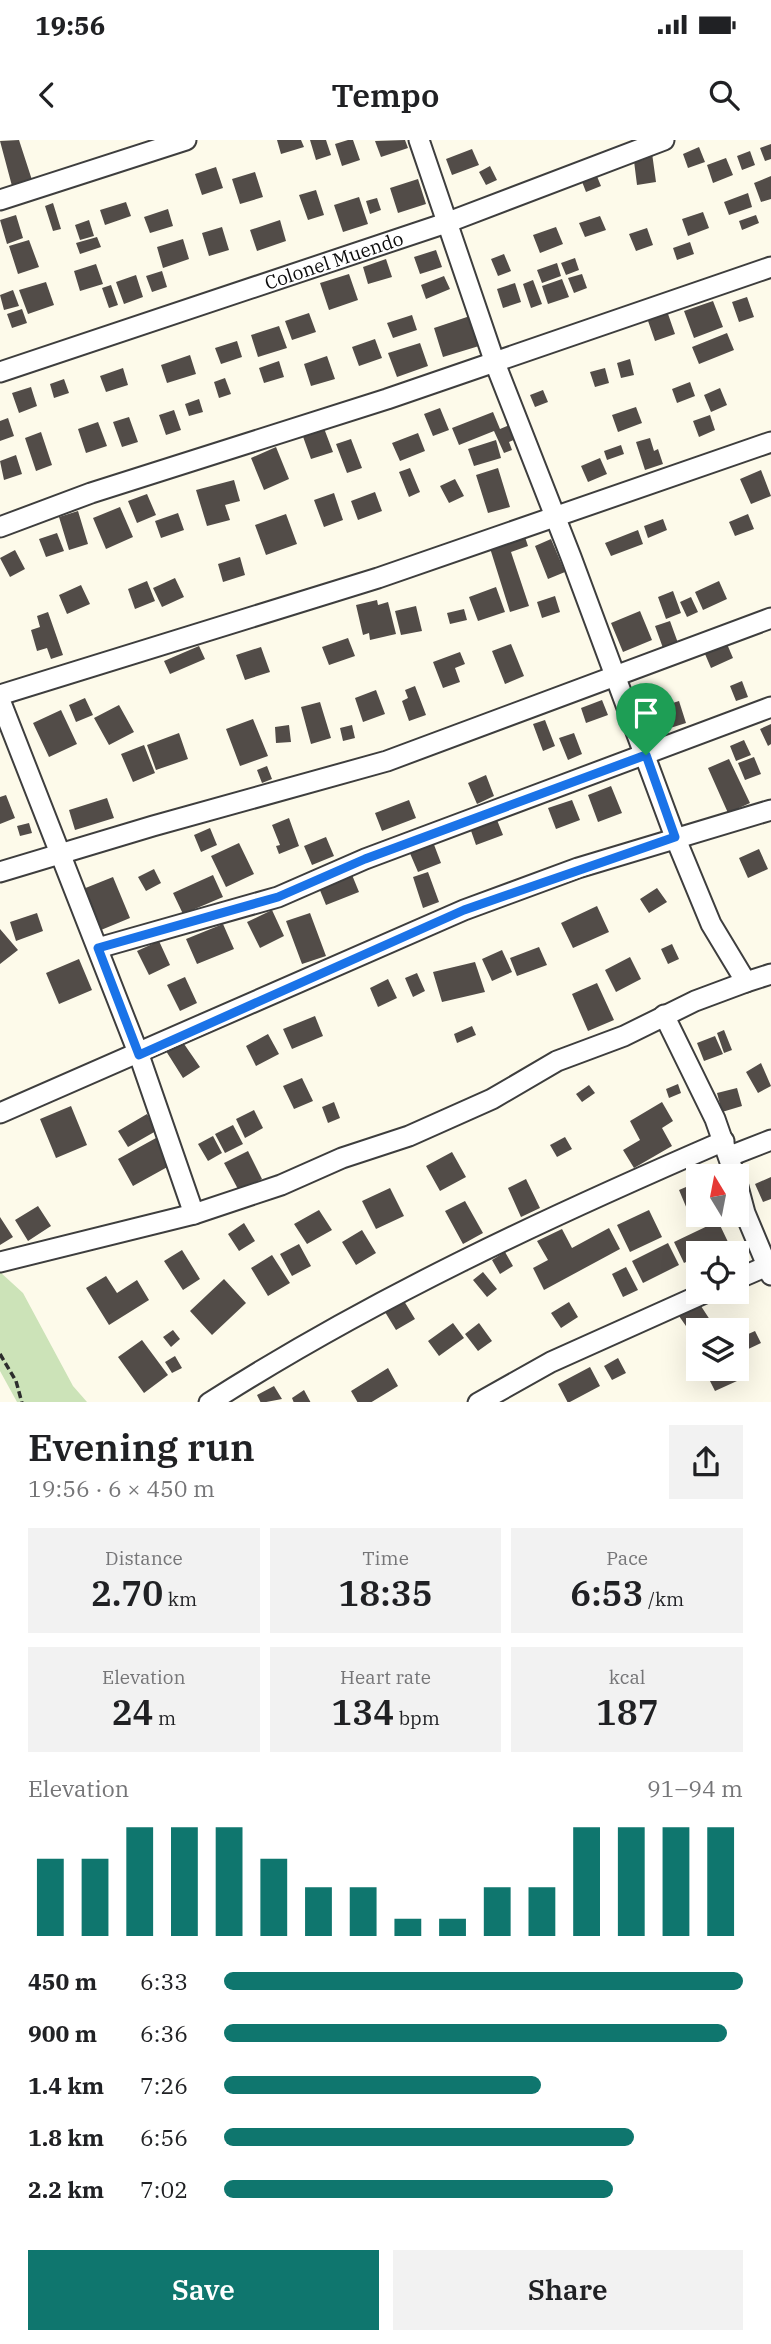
<!DOCTYPE html>
<html lang="en">
<head>
<meta charset="utf-8">
<style>
	:root { --surface:#fff; --page:#f2f2f2; --text:#202124; --muted:#757577; --accent:#0f766e }
	body { margin:0; font-family:"IBM Plex Serif",serif; background:var(--page); color:var(--text); height:100vh; display:flex; flex-direction:column; font-size:26px; white-space:nowrap }
	* { box-sizing:border-box; margin:0 }
	p { font-size:23px; color:var(--muted) }
	.icon { flex:none; width:38px; height:38px; fill:none; stroke:currentColor; stroke-width:2; stroke-linecap:round; stroke-linejoin:round }
	.map { position:relative; height:1262px; overflow:hidden }
	.side { display:flex; flex-direction:column; background:var(--surface); flex:1 }
	.side>* { flex:none }
	.needle { width:46px; rotate:350deg }
	.fabs { position:absolute; left:686px; top:1024px; display:grid; gap:14px }
	.fabs a { display:grid; place-items:center; width:63px; height:63px; border-radius:0px; background:var(--surface); box-shadow:0 7px 28px #0002; font-size:35px }
	.pin { position:absolute; display:grid; place-items:center; width:60px; height:60px; color:#fff; margin:-72px -30px; border-radius:50% 50% 50% 0; rotate:-45deg; box-shadow:0 0 7px #0007 }
	.pin .icon { rotate:45deg }
	.round { display:grid; place-items:center; flex:none; width:74px; height:74px; border-radius:0px; background:var(--page) }
	.head { display:flex; align-items:center; justify-content:space-between; height:119px; padding:0 28px }
	h1 { font-size:38px; font-weight:600; line-height:52px }
	.metrics { display:grid; grid-template-columns:repeat(3,1fr); gap:10px; height:119px; padding:7px 28px }
	.metrics div { display:grid; align-content:center; border-radius:0px; background:var(--page); text-align:center }
	.metrics b { font-size:35px; font-weight:600 }
	.metrics small { font-size:19px; font-weight:400 }
	.metrics p { font-size:19px }
	.chart { height:196px; padding:14px 28px }
	.chart p { display:flex; justify-content:space-between }
	.chart svg { width:100%; height:126px; margin-top:7px; stroke:var(--accent); stroke-width:6 }
	.cta { display:flex; gap:14px; margin-top:auto; padding:14px 28px }
	.cta a { flex:1; height:80px; border-radius:0px; background:var(--accent); color:#fff; font-size:28px; font-weight:600; line-height:80px; text-align:center }
	.cta a+a { background:var(--page); color:var(--text) }
	ul { padding:0 28px; list-style:none; font-size:23px }
	li { display:grid; grid-template-columns:112px 84px 1fr; align-items:center; height:52px }
	li i { height:18px; border-radius:9px; background:var(--accent) }
	.status { display:flex; justify-content:space-between; align-items:center; height:49px; padding:0 35px; background:var(--surface); direction:ltr }
	.status svg { height:19px; fill:currentColor }
	header { display:flex; justify-content:space-between; align-items:center; height:91px; padding:0 28px; background:var(--surface); font-size:32px; font-weight:600 }
	.map>svg:first-child { display:block }
	.green { fill:#cce3b8 }
	.building { fill:#524c48 }
	.lines { fill:none; stroke-linecap:round; stroke-linejoin:round }
	.street-casing { stroke:#3e3e3e; stroke-width:23 }
	.path { stroke:#2d2d2d; stroke-width:3.5; stroke-dasharray:7 3.5; stroke-linecap:butt }
	.street { stroke:#fff; stroke-width:19 }
	.route-casing { stroke:#fff; stroke-width:14 }
	.route { stroke:#1a73e8; stroke-width:9 }
	.labels { text-anchor:middle; dominant-baseline:central; stroke-width:7; stroke-linejoin:round; paint-order:stroke }
	.street-label { font-size:19px; fill:#0b0b0b; stroke:#fff }
</style>
</head>
<body>
<div class="status"><b>19:56</b><svg viewBox="0 0 49 12"><path d="M0 12V9h3v3zM5 12V6h3v6zM10 12V3h3v9zM15 12V0h3v12zM26 1h20v11H26zM47 4h2v5h-2z"/></svg></div>
<header><svg class="icon" aria-label="back" viewBox="0 0 24 24"><path d="M15 5l-7 7 7 7"/></svg>Tempo<svg class="icon" aria-label="search" viewBox="0 0 24 24"><circle cx="10" cy="10" r="6"/><path d="M15 15l6 6"/></svg></header>
<div class="map">
<svg width="771" height="1263" viewBox="0 0 771 1263">
	<rect width="100%" height="100%" fill="#fdfaea"/>
	<!-- green -->
	<path class="green" d="M0,1132L23,1153L73,1246L87,1262H17L0,1231Z"/>
	<!-- building -->
	<path class="building" d="M19,0L32,40L12,46L0,1Z
		M277,0H301L304,7L281,14Z
		M310,0H326L331,15L316,20Z
		M348,0H353L360,20L342,26L335,4Z
		M405,0L408,8L381,17L375,1Z
		M771,4V19L765,21L760,8Z
		M699,7L705,22L688,28L683,14Z
		M472,9L479,25L452,35L446,19Z
		M750,11L755,25L742,30L737,16Z
		M652,13L656,42L637,45L634,21L643,20L642,14Z
		M726,18L733,35L713,43L707,25Z
		M490,26L497,40L486,45L479,32Z
		M216,27L223,48L202,55L195,34Z
		M255,32L263,57L240,64L232,39Z
		M596,34L601,46L586,52L581,39Z
		M771,36V59L761,62L754,43Z
		M418,39L426,64L398,73L390,48Z
		M316,50L324,75L308,80L299,55Z
		M748,53L752,67L729,75L724,62Z
		M359,57L368,84L343,92L334,65Z
		M377,58L381,70L370,74L366,61Z
		M126,62L131,76L105,85L100,70Z
		M53,63L61,89L53,91L45,66Z
		M168,69L173,86L150,93L144,77Z
		M703,72L709,88L688,96L682,79Z
		M16,75L23,98L7,104L0,80Z
		M756,75L759,83L742,90L739,81Z
		M600,76L606,90L585,97L579,83Z
		M89,80L94,96L80,100L75,85Z
		M280,80L286,101L257,111L250,90Z
		M222,87L229,110L209,116L202,93Z
		M556,87L563,104L540,113L533,95Z
		M647,88L653,105L636,111L629,94Z
		M97,97L101,107L80,114L76,103Z
		M183,99L189,119L163,128L157,107Z
		M29,100L39,127L18,134L9,106Z
		M690,102L694,114L677,120L673,108Z
		M436,110L442,127L420,134L414,117Z
		M504,114L511,131L498,136L491,119Z
		M575,118L579,130L566,135L561,123Z
		M386,119L392,137L368,144L363,127Z
		M557,123L561,136L542,143L537,130Z
		M96,124L103,144L80,151L74,131Z
		M162,131L167,147L152,152L146,136Z
		M349,134L358,160L329,170L320,143Z
		M582,134L587,148L574,153L568,138Z
		M136,135L143,157L124,164L116,142Z
		M444,136L450,149L426,159L421,145Z
		M562,139L569,157L548,164L542,146Z
		M533,140L542,164L531,168L523,144Z
		M46,142L54,165L28,174L19,150Z
		M515,143L521,162L503,168L497,149Z
		M111,145L118,165L109,168L102,148Z
		M13,150L19,166L4,170L0,155Z
		M747,157L754,177L739,182L732,162Z
		M713,161L723,187L694,198L684,171Z
		M22,169L27,183L12,188L7,174Z
		M667,171L675,194L655,201L647,178Z
		M309,173L316,192L292,200L285,181Z
		M412,175L417,190L393,198L387,183Z
		M470,176L479,206L443,217L434,188Z
		M279,186L287,208L258,217L251,195Z
		M727,193L734,210L699,224L692,207Z
		M375,199L382,218L359,226L352,207Z
		M237,201L242,217L221,224L215,208Z
		M420,203L428,226L397,237L388,213Z
		M190,215L196,234L167,243L161,225Z
		M327,216L335,239L311,246L304,224Z
		M630,219L634,235L621,238L617,223Z
		M279,221L284,237L264,243L259,228Z
		M123,228L128,245L106,252L100,236Z
		M605,228L609,243L595,247L590,232Z
		M225,238L231,254L219,258L214,242Z
		M64,239L69,253L54,258L50,244Z
		M690,242L695,256L677,263L672,249Z
		M31,247L37,266L19,273L12,253Z
		M720,248L727,265L711,272L704,255Z
		M543,250L548,262L535,267L530,255Z
		M199,259L203,272L189,276L185,264Z
		M636,267L642,283L618,292L612,275Z
		M440,268L449,290L433,296L424,274Z
		M174,270L181,290L166,295L159,275Z
		M493,272L500,289L512,284L518,298L509,302L512,310L504,313L494,291L459,305L452,288Z
		M710,275L715,290L699,297L693,281Z
		M129,277L138,302L122,307L113,282Z
		M8,278L14,296L0,301V281Z
		M98,282L107,306L86,313L78,289Z
		M322,283L333,312L311,319L301,291Z
		M41,292L52,325L36,331L25,298Z
		M418,293L425,311L400,321L392,303Z
		M650,298L654,311L658,309L663,324L645,330L636,302Z
		M351,299L362,328L347,333L336,304Z
		M496,300L501,318L474,326L468,309Z
		M621,305L624,314L607,320L604,311Z
		M276,307L289,339L264,350L251,318Z
		M16,315L22,334L4,340L0,321Z
		M600,318L607,334L588,342L581,326Z
		M410,328L420,352L409,357L399,332Z
		M498,328L510,367L488,373L476,335Z
		M761,330L771,356L751,364L740,339Z
		M455,339L464,356L449,363L440,346Z
		M234,340L240,361L225,365L230,380L207,386L196,350Z
		M375,352L382,371L358,380L351,361Z
		M334,353L343,380L324,387L314,360Z
		M147,354L156,375L137,383L128,361Z
		M120,367L133,397L106,409L93,378Z
		M78,371L88,404L69,410L59,377Z
		M178,373L184,390L161,398L155,381Z
		M286,374L297,404L266,415L255,385Z
		M748,374L754,389L735,396L729,382Z
		M663,379L667,390L648,398L644,386Z
		M638,390L643,404L611,416L605,403Z
		M57,393L64,411L46,417L39,399Z
		M524,394L528,406L511,412L529,466L510,472L489,405Z
		M551,399L565,432L548,439L535,406Z
		M15,410L25,429L10,437L0,418Z
		M240,417L245,435L223,442L218,424Z
		M175,438L184,457L162,467L153,448Z
		M147,441L155,461L135,469L128,449Z
		M719,441L727,459L703,470L695,452Z
		M81,445L90,464L67,474L59,455Z
		M496,447L505,472L478,481L469,457Z
		M673,451L681,473L666,479L658,457Z
		M555,456L560,472L542,478L537,462Z
		M691,457L698,472L687,477L680,462Z
		M377,460L378,465L388,462L396,494L370,500L369,493L363,495L356,465Z
		M416,466L422,491L401,495L395,471Z
		M464,469L467,480L450,484L447,473Z
		M640,471L652,500L623,512L611,483Z
		M48,472L63,515L51,519L47,508L37,511L31,490L40,487L37,476Z
		M670,481L678,503L663,508L655,486Z
		M348,498L355,516L329,525L322,507Z
		M511,504L524,536L505,544L492,511Z
		M727,504L733,518L711,528L705,514Z
		M199,506L205,519L170,534L164,521Z
		M261,507L270,532L245,540L236,515Z
		M460,512L465,524L455,528L460,542L443,548L433,522Z
		M742,541L748,557L736,561L730,546Z
		M415,546L426,575L409,581L402,561L408,558L405,550Z
		M376,550L385,574L363,582L355,558Z
		M85,558L93,575L76,582L69,565Z
		M602,560L608,575L586,583L581,568Z
		M679,561L686,583L664,590L657,568Z
		M320,562L331,598L311,604L301,567Z
		M119,565L134,592L109,605L94,578Z
		M61,570L77,604L49,617L33,583Z
		M253,579L268,616L240,626L226,589Z
		M545,580L555,606L543,611L533,584Z
		M771,584V604L768,606L760,589Z
		M289,585L291,602L276,603L275,587Z
		M352,585L355,598L343,601L340,588Z
		M179,593L188,619L156,630L147,605Z
		M574,593L582,614L568,620L559,598Z
		M744,600L751,615L736,621L730,606Z
		M144,605L155,633L133,642L121,614Z
		M754,617L761,634L745,640L738,623Z
		M729,619L750,663L728,673L708,628Z
		M267,626L272,639L262,643L257,630Z
		M486,635L494,656L477,664L468,643Z
		M611,646L622,673L598,682L588,655Z
		M6,655L15,678L0,684V657Z
		M107,658L114,678L75,690L69,670Z
		M409,660L416,678L382,691L375,673Z
		M572,660L580,680L556,689L548,668Z
		M495,675L503,695L476,705L469,685Z
		M289,678L299,706L279,714L276,706L280,705L272,685Z
		M29,683L32,693L20,696L17,686Z
		M210,688L217,705L201,712L194,695Z
		M326,697L334,716L312,725L304,706Z
		M433,702L441,723L418,732L409,711Z
		M239,703L254,734L226,747L211,716Z
		M759,709L768,729L748,738L739,718Z
		M154,729L161,743L146,751L138,737Z
		M350,730L359,752L326,765L317,743Z
		M428,732L439,762L423,768L413,737Z
		M213,735L223,757L183,774L173,753Z
		M113,737L130,778L101,790L83,749Z
		M657,748L667,762L649,773L640,759Z
		M597,766L609,792L573,808L561,783Z
		M272,770L284,796L260,808L247,782Z
		M37,773L43,791L16,801L10,782Z
		M310,773L326,816L302,824L286,781Z
		M223,784L234,809L197,824L186,799Z
		M0,789L18,810L0,824Z
		M159,801L170,825L149,835L137,811Z
		M672,804L679,819L668,824L661,809Z
		M539,807L547,825L517,836L510,818Z
		M502,810L512,832L492,841L482,819Z
		M630,817L641,839L616,852L605,830Z
		M79,819L92,850L59,864L46,833Z
		M475,822L485,852L442,862L433,832Z
		M417,833L425,851L413,857L405,838Z
		M185,837L197,863L180,871L167,845Z
		M388,839L397,858L378,867L370,848Z
		M597,843L614,880L588,891L572,854Z
		M315,876L323,896L292,909L283,889Z
		M472,886L476,895L457,903L454,894Z
		M724,890L732,910L724,913L717,893Z
		M268,894L279,914L256,926L246,906Z
		M715,896L723,914L704,921L697,903Z
		M182,901L200,927L183,938L166,911Z
		M761,923L771,946L758,953L746,932Z
		M302,938L313,961L294,969L283,946Z
		M678,944L681,953L669,958L666,949Z
		M589,945L595,953L582,962L576,954Z
		M737,948L742,966L722,972L717,953Z
		M334,962L340,978L328,983L322,967Z
		M662,962L673,981L662,988L672,1006L634,1028L623,1010L640,1000L630,981Z
		M71,966L87,1005L56,1018L40,979Z
		M254,970L263,988L245,998L236,979Z
		M147,974L156,991L128,1007L118,991Z
		M233,985L243,1004L225,1013L215,994Z
		M213,996L222,1013L208,1021L198,1004Z
		M565,997L572,1009L557,1017L550,1005Z
		M156,998L171,1025L133,1046L118,1019Z
		M248,1011L262,1039L239,1051L224,1023Z
		M452,1012L466,1037L440,1051L426,1026Z
		M703,1030L705,1036H698V1074H707L692,1081L679,1050L693,1044L690,1036Z
		M771,1037V1059L763,1062L755,1044Z
		M526,1039L540,1068L521,1077L508,1048Z
		M390,1048L404,1076L376,1089L362,1061Z
		M465,1061L483,1093L463,1104L445,1071Z
		M38,1066L51,1086L28,1101L15,1080Z
		M319,1070L332,1090L307,1104L294,1084Z
		M649,1070L662,1097L630,1112L617,1085Z
		M0,1077L13,1097L0,1105Z
		M718,1081L728,1102L706,1113H698V1116L684,1123L674,1102Z
		M244,1083L255,1101L239,1111L228,1094Z
		M609,1088L620,1109L544,1150L533,1128L548,1120L537,1101L562,1089L572,1108Z
		M362,1090L376,1113L356,1125L342,1102Z
		M668,1103L679,1125L643,1143L632,1121Z
		M299,1104L311,1126L292,1136L280,1114Z
		M182,1110L200,1139L183,1150L164,1121Z
		M505,1112L513,1126L500,1134L492,1120Z
		M272,1115L290,1143L268,1156L251,1128Z
		M626,1127L638,1150L623,1157L612,1134Z
		M483,1132L497,1149L487,1157L473,1140Z
		M106,1136L117,1153L137,1140L149,1160L109,1185L86,1148Z
		M224,1139L246,1163L212,1195L190,1171Z
		M404,1161L415,1179L396,1190L385,1172Z
		M569,1162L578,1177L561,1188L551,1173Z
		M699,1163L714,1186L698,1190V1197L695,1199L679,1176Z
		M453,1183L464,1198L439,1216L428,1201Z
		M479,1183L492,1201L478,1211L465,1194Z
		M173,1190L180,1199L171,1207L163,1197Z
		M755,1191L761,1203L742,1212L737,1199Z
		M142,1200L168,1235L144,1253L118,1217Z
		M175,1216L182,1228L172,1233L165,1222Z
		M618,1218L626,1233L612,1240L604,1226Z
		M590,1227L600,1246L568,1263L558,1244Z
		M388,1228L398,1246L370,1263H358L351,1251Z
		M731,1229L737,1241L715,1251L709,1239Z
		M274,1246L282,1259L261,1263L257,1255Z
		M304,1250L311,1263H294L292,1258Z"/>
	<g class="lines">
		<defs>
			<g id="street">
				<path d="M419,0L495,223L571,417L675,697L711,784L746,842L771,834"/>
				<path d="M0,60L186,0"/>
				<path id="s1" d="M0,232L446,83L664,0"/>
				<path d="M0,387L91,353L387,259L771,127"/>
				<path d="M0,555L378,438L771,302"/>
				<path d="M0,560L139,915L194,1074"/>
				<path d="M0,732L153,686L387,621L771,478"/>
				<path d="M98,808L278,757L365,719L771,567"/>
				<path d="M664,875L715,979L735,1036"/>
				<path d="M0,973L464,770L578,728L771,670"/>
				<path d="M730,1016L771,1000"/>
				<path d="M737,1043L745,1073L771,1135"/>
				<path d="M0,1122L194,1074L281,1045L342,1018L409,996L492,959L557,921L624,896L695,861L746,842"/>
				<path d="M737,1139L767,1126"/>
				<path d="M209,1263C373,1158 546,1078 724,1001"/>
				<path d="M478,1263L551,1222L707,1152"/>
			</g>
		</defs>
		<!-- street casing -->
		<use href="#street" class="street-casing"/>
		<!-- path -->
		<path class="path" d="M0,1214L16,1241L22,1263"/>
		<!-- street -->
		<use href="#street" class="street"/>
	</g>
	<g class="lines">
		<defs>
			<path id="route" d="M646,615L675,697L464,770L139,915L98,808L278,757L365,719Z"/>
		</defs>
		<!-- route casing -->
		<use href="#route" class="route-casing"/>
		<!-- route -->
		<use href="#route" class="route"/>
	</g>
	<g class="labels">
		<!-- street labels -->
		<g class="street-label">
			<text stroke="none"><textPath href="#s1" startOffset="352">Colonel Muendo</textPath></text>
		</g>
	</g>
</svg>
<div class="fabs">
<a><svg class="needle" viewBox="-14 -14 28 28"><path d="M0-13l5 13h-10z" fill="#e53935"/><path d="M0 13l5-13h-10z" fill="#757577"/></svg></a>
<a><svg class="icon" aria-label="locate" viewBox="0 0 24 24"><circle cx="12" cy="12" r="6"/><path d="M12 2v4M12 18v4M2 12h4M18 12h4"/></svg></a>
<a><svg class="icon" aria-label="layers" viewBox="0 0 24 24"><path d="M12 4l9 5-9 5-9-5zM3 14l9 5 9-5"/></svg></a>
</div>
<div class="pin" style="left:646px;top:615px;background:#1e9e55"><svg class="icon" aria-label="arrive" viewBox="0 0 24 24"><path d="M6 21V4h12l-3 4 3 4H6"/></svg></div>
</div>
<section class="side">
<div class="head"><div><h1>Evening run</h1><p>19:56 · 6 × 450 m</p></div><a class="round"><svg class="icon" aria-label="share" viewBox="0 0 24 24"><path d="M12 15V3M7 8l5-5 5 5M5 13v7h14v-7"/></svg></a></div>
<div class="metrics">
<div><p>Distance</p><b>2.70<small> km</small></b></div>
<div><p>Time</p><b>18:35</b></div>
<div><p>Pace</p><b>6:53<small> /km</small></b></div>
</div>
<div class="metrics">
<div><p>Elevation</p><b>24<small> m</small></b></div>
<div><p>Heart rate</p><b>134<small> bpm</small></b></div>
<div><p>kcal</p><b>187</b></div>
</div>
<div class="chart"><p><span>Elevation</span>91–94 m</p>
<svg viewBox="0 0 160 44" preserveAspectRatio="none"><path d="M5 44V17M15 44V17M25 44V6M35 44V6M45 44V6M55 44V17M65 44V27M75 44V27M85 44V38M95 44V38M105 44V27M115 44V27M125 44V6M135 44V6M145 44V6M155 44V6"/></svg>
</div>
<ul>
<li><b>450 m</b>6:33<i style="width:100%"></i></li>
<li><b>900 m</b>6:36<i style="width:97%"></i></li>
<li><b>1.4 km</b>7:26<i style="width:61%"></i></li>
<li><b>1.8 km</b>6:56<i style="width:79%"></i></li>
<li><b>2.2 km</b>7:02<i style="width:75%"></i></li>
</ul>
<div class="cta"><a>Save</a><a>Share</a></div>
</section>
</body>
</html>
